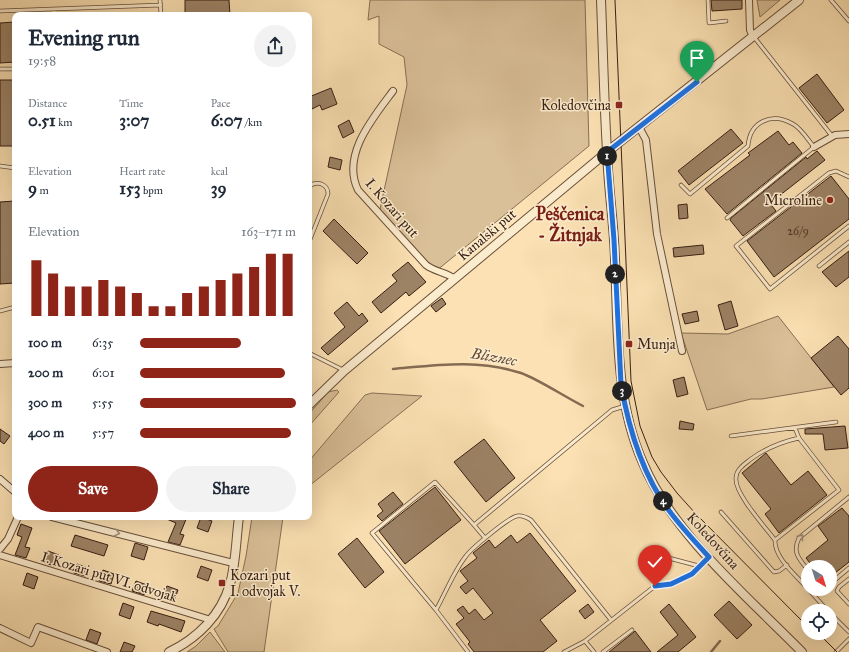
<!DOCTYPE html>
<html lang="en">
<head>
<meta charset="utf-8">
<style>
	:root { --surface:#fff; --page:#f2f2f3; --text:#1f2937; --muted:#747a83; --accent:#8f2418 }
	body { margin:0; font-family:"IM FELL Great Primer",serif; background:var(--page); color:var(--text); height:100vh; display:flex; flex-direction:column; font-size:15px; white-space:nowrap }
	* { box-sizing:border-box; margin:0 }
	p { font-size:13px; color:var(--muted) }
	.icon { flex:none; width:22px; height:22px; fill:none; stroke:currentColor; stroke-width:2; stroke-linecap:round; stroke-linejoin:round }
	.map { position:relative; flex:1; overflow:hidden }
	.sheet { position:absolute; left:12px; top:12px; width:300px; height:508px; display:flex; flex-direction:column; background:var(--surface); border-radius:8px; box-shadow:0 4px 16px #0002 }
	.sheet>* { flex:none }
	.needle { width:26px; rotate:142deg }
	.tools { position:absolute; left:801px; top:560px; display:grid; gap:8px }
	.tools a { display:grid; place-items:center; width:36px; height:36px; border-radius:50%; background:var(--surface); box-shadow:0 4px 16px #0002; font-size:20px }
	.pin { position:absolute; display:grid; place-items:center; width:34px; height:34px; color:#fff; margin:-41px -17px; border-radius:50% 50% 50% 0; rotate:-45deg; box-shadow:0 0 4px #0007 }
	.pin .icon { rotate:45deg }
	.km { position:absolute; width:20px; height:20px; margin:-10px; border-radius:50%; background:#222; color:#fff; font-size:11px; line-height:20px; text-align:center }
	.round { display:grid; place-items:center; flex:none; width:42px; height:42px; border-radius:21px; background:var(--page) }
	.summary { display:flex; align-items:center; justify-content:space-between; height:68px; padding:0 16px }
	h1 { font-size:22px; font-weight:700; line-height:30px }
	.stats { display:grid; grid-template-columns:repeat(3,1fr); gap:6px; height:68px; padding:4px 16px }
	.stats div { display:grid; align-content:center }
	.stats b { font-size:17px; font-weight:700 }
	.stats small { font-size:11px; font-weight:400 }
	.stats p { font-size:11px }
	.chart { height:112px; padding:8px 16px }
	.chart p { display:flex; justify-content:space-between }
	.chart svg { width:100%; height:72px; margin-top:4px; stroke:var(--accent); stroke-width:6 }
	.cta { display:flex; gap:8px; margin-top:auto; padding:8px 16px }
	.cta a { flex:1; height:46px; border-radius:24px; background:var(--accent); color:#fff; font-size:16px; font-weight:700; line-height:46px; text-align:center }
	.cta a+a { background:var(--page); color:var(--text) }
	ul { padding:0 16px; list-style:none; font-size:13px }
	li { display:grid; grid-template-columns:64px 48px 1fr; align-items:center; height:30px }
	li i { height:10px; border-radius:5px; background:var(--accent) }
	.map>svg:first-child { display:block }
	.green { fill:#dac098; stroke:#886f55 }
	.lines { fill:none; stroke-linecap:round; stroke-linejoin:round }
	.stream { stroke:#846b52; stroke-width:2.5 }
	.building { fill:#9d8366; stroke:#371e12 }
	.service-casing { stroke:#684f3a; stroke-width:4.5 }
	.minor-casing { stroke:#684f3a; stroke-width:8 }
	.tertiary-casing { stroke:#684f3a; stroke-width:10 }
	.service { stroke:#fcecce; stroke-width:3 }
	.minor { stroke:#fcecce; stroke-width:6 }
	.tertiary { stroke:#fcecce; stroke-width:8 }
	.tram { stroke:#371e12; stroke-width:1 }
	.oneway { stroke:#a38f79 }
	.route-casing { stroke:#fff; stroke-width:8 }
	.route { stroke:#1a73e8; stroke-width:5 }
	.poi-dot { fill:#8f2418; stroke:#fcecce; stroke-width:1.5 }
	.labels { text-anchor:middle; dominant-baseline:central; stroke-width:3; stroke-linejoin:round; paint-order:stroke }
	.number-label { font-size:12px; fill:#503727 }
	.poi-label { font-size:14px; fill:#371e12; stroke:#fcecce; text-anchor:end }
	.street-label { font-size:14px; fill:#371e12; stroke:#fcecce }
	.water-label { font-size:15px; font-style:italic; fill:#644b37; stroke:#fcecce }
	.district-label { font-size:18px; font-weight:bold; fill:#7a1f14; stroke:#fcecce }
</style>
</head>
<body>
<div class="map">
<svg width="849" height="652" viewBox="0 0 849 652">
	<rect width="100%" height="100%" fill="#fbe1b3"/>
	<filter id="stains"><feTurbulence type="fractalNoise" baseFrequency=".005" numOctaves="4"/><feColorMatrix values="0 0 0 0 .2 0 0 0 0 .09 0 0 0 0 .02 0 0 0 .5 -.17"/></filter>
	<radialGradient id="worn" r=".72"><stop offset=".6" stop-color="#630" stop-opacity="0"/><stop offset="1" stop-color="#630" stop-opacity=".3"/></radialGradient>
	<!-- green -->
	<path class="green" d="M370,0H585L589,146L436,271L380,209L407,85L404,57L379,44V16L368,20Z
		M757,0H780L760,17Z
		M778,316L834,387L762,399H751L707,410L681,333L728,334Z
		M337,390L339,392L309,426V414L328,392Z
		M372,393L422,396L309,486V461L365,395Z
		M252,517H283L264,652H228L214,629L218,626L238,593L246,556Z
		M210,632L225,652H187L196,646Z"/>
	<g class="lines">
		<!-- stream -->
		<path class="stream" d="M393,369C438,365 477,359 521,373C538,379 565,397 583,406
			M711,652L720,641"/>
	</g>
	<!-- building -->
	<path class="building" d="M185,0H229L230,15H185Z
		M711,0H742V9L712,11Z
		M15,22V62L0,63V23Z
		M817,74L844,110L827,123L799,88Z
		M0,80H15V146H0Z
		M331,88L337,104L322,110L320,105L312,109L309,97Z
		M349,120L354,132L343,138L338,126Z
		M731,129L743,143L689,185L678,171Z
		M778,131L789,145L793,142L802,153L727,214L705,189L750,155L748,153Z
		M817,151L825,160L779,196L777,194L768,201L776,211L743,236L730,220L731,218L806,157L807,159Z
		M330,157L342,160L340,170L328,167Z
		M831,176L849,199V219L774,277L747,241Z
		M15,201V283L0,284V202Z
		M687,204L688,218L679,219L678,205Z
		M334,219L368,253L357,264L323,231Z
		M703,245L704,254L674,257L673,248Z
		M849,251V277L836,287L822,272Z
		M408,262L426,282L409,296L406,292L381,313L372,302L397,281L392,275Z
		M442,298L446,304L436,312L431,306Z
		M731,301L738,326L725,330L718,305Z
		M347,302L359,316L362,313L368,321L328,355L321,348L345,327L334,313Z
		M697,311L699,321L685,324L682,314Z
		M838,336L849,349V388L841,395L811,358Z
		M684,377L688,394L677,397L673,380Z
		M680,421L694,424L693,430L679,429Z
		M845,426L848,448L825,450L823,434H805V429Z
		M0,429L10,436L4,444L0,441Z
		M484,439L515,478L486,502L454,462Z
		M766,453L791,485L808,471L827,495L779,533L765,514L771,509L742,473Z
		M435,487L461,520L405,564L379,531Z
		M393,492L403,504L382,521L377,516L383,511L378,504Z
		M842,508L849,516V562L830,577V567H813L806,558L828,540L818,526Z
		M187,517L180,534L184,535L180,545L168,542L176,523L162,517Z
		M201,517L212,521L208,532L197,528Z
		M21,524L32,528L25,547L30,548L26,558L15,555L22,537L17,535Z
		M530,533L576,591L540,620L557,641L543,652H474L468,644L470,642L456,624L464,618L457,610L463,606L469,614L475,609L484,620L493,613L473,588L466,594L460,587L468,581L460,571L477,558L473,553L489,540L495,548L511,535L517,543Z
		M75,535L108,545L104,556L71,546Z
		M357,538L384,572L365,588L338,554Z
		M135,543L148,547L144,560L131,556Z
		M48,551L59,555L54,566L43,562Z
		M77,564L88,568L85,576L74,573Z
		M201,566L212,570L208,581L197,577Z
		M103,570L114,574L111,584L99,581Z
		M27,573L38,577L34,589L23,585Z
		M136,581L147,585L144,595L132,591Z
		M167,586L178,590L174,601L162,597Z
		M729,601L752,625L737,639L714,615Z
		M123,603L134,607L130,619L119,615Z
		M588,604L594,612L585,619L579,611Z
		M669,604L696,637L678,652H657L678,635L660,612Z
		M151,611L185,621L181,632L159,624L158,626L147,622Z
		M90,629L101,633L97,644L86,640Z
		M635,631L651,652H609L634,632Z
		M124,642L135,646L132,652H120Z"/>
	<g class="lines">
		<defs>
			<path id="service" d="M160,0L161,15
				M708,0L709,23L726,21
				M831,0L849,21
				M54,9V15
				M0,11L161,5
				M754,37L832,136
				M0,69H15
				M0,166L15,168
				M849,177L836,171L829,173L736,246L770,289L849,226
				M681,185L690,194L748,146C750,121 772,112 793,124C801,128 808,140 814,147L727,218
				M309,187L313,184C320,182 328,185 328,194L309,242
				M819,266L849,242
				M0,311L15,307
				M309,353L343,370
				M795,428L799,438
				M731,436L836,422
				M721,512L774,572L779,571L787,565
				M474,525L485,538
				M775,540L839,490L799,438C781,442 766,448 751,459C745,464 736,469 736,478C734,493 766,528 775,540C774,558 797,576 808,589
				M661,556L699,566
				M808,570C799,559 792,552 799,538L849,497
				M849,579L839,587L837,591L849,604
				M830,584L849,568
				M808,589L828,611
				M436,610L372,533L435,482L474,525L612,410L625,406
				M830,613L849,632
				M585,641L594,652
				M468,652L436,610C446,592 454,571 466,556C472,548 508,518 517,516C522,515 526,517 531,520L611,620
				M564,652L585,641L655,586L671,584L693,573L708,558
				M603,652L632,630
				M836,652L849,639"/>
			<path id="minor" d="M749,0L750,30L753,37
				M393,91C373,118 341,155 358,190L426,265C435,272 446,272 455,279
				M639,127L646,140L657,234L682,351
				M814,147L835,135L849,134
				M0,364L15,363
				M0,479L15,492
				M52,517L233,563
				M0,549L8,539L18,517
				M0,555L211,620
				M0,628L31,643L38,627L107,652"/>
			<path id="tertiary" d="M601,0C603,50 604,101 607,151C608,181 612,210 614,240C619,315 612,393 643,463C672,533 749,598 802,652
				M309,405L344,371L607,152L799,0
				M169,652C198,638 221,615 230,584C236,563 236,539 239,517"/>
		</defs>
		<!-- service casing -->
		<use href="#service" class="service-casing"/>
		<!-- minor casing -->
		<use href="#minor" class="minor-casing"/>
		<!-- tertiary casing -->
		<use href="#tertiary" class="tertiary-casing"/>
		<!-- service -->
		<use href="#service" class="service"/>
		<!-- minor -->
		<use href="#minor" class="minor"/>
		<!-- tertiary -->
		<use href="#tertiary" class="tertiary"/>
		<!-- tram -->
		<path class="tram" d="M615,0L631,381L640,426L652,457L661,472L677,493L696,514L808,627
			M818,633L837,652"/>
	</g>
	<!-- one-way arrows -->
	<defs><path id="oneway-chevron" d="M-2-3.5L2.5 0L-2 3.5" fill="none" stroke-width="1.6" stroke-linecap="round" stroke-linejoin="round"/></defs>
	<g class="oneway">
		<use href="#oneway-chevron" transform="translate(117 533) rotate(14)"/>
		<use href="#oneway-chevron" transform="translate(801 537) rotate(-49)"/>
	</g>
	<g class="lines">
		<defs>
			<path id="route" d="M655,586L671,584L692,574L709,557C697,544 685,531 674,517C644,480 629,431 621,384L614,240L607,152L697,82"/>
		</defs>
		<!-- route casing -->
		<use href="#route" class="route-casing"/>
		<!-- route -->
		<use href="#route" class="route"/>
	</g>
	<!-- markers -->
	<g class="poi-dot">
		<rect x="615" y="101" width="8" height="8" rx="2"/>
		<circle cx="830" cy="200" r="4"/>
		<rect x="625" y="340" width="8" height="8" rx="2"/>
		<rect x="218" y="579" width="8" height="8" rx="2"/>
	</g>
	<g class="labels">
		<!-- number labels -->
		<g class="number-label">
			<text x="798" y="231">26/9</text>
		</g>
		<!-- poi labels -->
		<g class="poi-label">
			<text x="611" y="105">Koledovčina</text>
			<text x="822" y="200">Microline</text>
			<text x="637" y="344" text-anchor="start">Munja</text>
			<text x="230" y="575" text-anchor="start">Kozari put<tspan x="230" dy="16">I. odvojak V.</tspan></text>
		</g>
		<!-- street labels -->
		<g class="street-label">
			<text transform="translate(392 208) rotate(49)">I. Kozari put</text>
			<text transform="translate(487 235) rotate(-40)">Kanalski put</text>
			<text transform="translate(713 541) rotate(48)">Koledovčina</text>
			<text transform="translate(109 577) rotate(17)">I. Kozari put VI. odvojak</text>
		</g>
		<!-- water labels -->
		<g class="water-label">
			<text transform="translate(494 357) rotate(10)">Bliznec</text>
		</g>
		<!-- district labels -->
		<g class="district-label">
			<text x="570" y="214">Peščenica<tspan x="570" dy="21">- Žitnjak</tspan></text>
		</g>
	</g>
	<rect width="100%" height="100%" filter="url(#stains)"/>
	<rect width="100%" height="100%" fill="url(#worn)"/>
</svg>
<div class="tools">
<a><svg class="needle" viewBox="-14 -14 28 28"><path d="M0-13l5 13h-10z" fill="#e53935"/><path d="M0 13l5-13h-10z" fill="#747a83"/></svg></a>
<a><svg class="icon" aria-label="locate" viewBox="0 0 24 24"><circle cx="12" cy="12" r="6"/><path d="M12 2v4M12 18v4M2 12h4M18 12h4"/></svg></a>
</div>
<div class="pin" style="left:697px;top:82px;background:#1e9e55"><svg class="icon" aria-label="arrive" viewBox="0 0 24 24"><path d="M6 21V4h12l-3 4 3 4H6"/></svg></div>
<div class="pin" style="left:655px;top:586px;background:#d93025"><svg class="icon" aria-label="check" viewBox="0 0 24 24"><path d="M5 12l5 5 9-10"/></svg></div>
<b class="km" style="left:607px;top:156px">1</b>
<b class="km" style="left:615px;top:274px">2</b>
<b class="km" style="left:622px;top:391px">3</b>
<b class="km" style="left:663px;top:501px">4</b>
<section class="sheet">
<div class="summary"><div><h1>Evening run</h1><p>19:58</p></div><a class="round"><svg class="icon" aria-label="share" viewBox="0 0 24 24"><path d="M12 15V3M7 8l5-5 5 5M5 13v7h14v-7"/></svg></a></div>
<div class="stats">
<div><p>Distance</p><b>0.51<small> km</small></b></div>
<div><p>Time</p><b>3:07</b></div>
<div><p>Pace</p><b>6:07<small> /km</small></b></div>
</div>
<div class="stats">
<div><p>Elevation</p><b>9<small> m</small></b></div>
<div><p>Heart rate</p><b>153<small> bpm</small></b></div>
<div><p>kcal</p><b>39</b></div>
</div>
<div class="chart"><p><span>Elevation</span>163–171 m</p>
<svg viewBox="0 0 160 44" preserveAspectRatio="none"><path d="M5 44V10M15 44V18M25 44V26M35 44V26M45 44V22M55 44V26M65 44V30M75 44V38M85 44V38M95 44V30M105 44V26M115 44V22M125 44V18M135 44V14M145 44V6M155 44V6"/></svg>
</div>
<ul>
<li><b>100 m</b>6:35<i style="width:65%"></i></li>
<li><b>200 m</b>6:01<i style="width:93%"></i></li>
<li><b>300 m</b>5:55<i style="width:100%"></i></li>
<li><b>400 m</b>5:57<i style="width:97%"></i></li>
</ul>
<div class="cta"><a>Save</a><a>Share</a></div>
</section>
</div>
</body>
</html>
